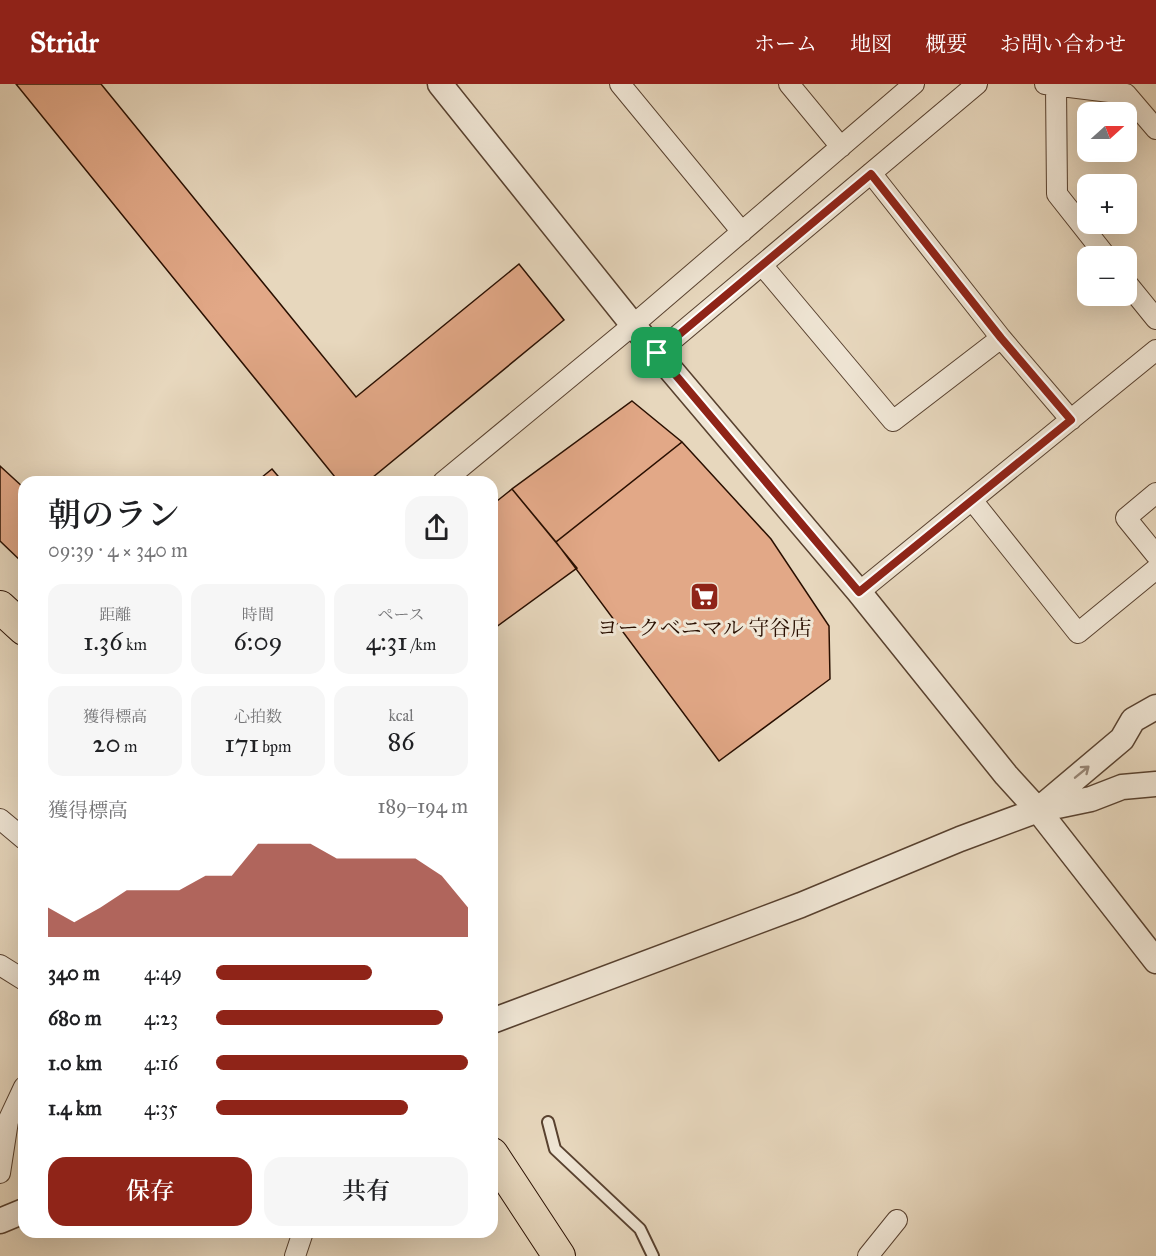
<!DOCTYPE html>
<html lang="ja">
<head>
<meta charset="utf-8">
<style>
	:root { --surface:#fff; --page:#f6f6f6; --text:#202124; --muted:#757577; --accent:#8f2418 }
	body { margin:0; font-family:"IM FELL Great Primer","Noto Serif JP",serif; background:var(--page); color:var(--text); height:100vh; display:flex; flex-direction:column; font-size:22px; white-space:nowrap }
	* { box-sizing:border-box; margin:0 }
	p { font-size:20px; color:var(--muted) }
	.icon { flex:none; width:33px; height:33px; fill:none; stroke:currentColor; stroke-width:2; stroke-linecap:round; stroke-linejoin:round }
	.map { position:relative; flex:1; overflow:hidden }
	.drawer { position:absolute; left:18px; top:392px; width:480px; height:762px; display:flex; flex-direction:column; background:var(--surface); border-radius:18px; box-shadow:0 6px 24px #0002 }
	.drawer>* { flex:none }
	.needle { width:39px; rotate:69deg }
	.buttons { position:absolute; left:1077px; top:18px; display:grid; gap:12px }
	.buttons a { display:grid; place-items:center; width:60px; height:60px; border-radius:12px; background:var(--surface); box-shadow:0 6px 24px #0002; font-size:30px }
	.pin { position:absolute; display:grid; place-items:center; width:51px; height:51px; color:#fff; margin:-26px; border-radius:12px; box-shadow:0 3px 9px #0006 }
	.round { display:grid; place-items:center; flex:none; width:63px; height:63px; border-radius:18px; background:var(--page) }
	.summary { display:flex; align-items:center; justify-content:space-between; height:102px; padding:0 30px }
	h1 { font-size:33px; font-weight:600; line-height:45px }
	.stats { display:grid; grid-template-columns:repeat(3,1fr); gap:9px; height:102px; padding:6px 30px }
	.stats div { display:grid; align-content:center; border-radius:15px; background:var(--page); text-align:center }
	.stats b { font-size:26px; font-weight:600 }
	.stats small { font-size:16px; font-weight:400 }
	.stats p { font-size:16px }
	.chart { height:168px; padding:12px 30px }
	.chart p { display:flex; justify-content:space-between }
	.chart svg { width:100%; height:108px; margin-top:6px; fill:var(--accent); opacity:.7 }
	.action { display:flex; gap:12px; margin-top:auto; padding:12px 30px }
	.action a { flex:1; height:69px; border-radius:18px; background:var(--accent); color:#fff; font-size:24px; font-weight:600; line-height:69px; text-align:center }
	.action a+a { background:var(--page); color:var(--text) }
	ul { padding:0 30px; list-style:none; font-size:20px }
	li { display:grid; grid-template-columns:96px 72px 1fr; align-items:center; height:45px }
	li i { height:15px; border-radius:8px; background:var(--accent) }
	header { display:flex; align-items:center; gap:36px; box-sizing:border-box; height:84px; padding:0 30px; background:var(--accent); color:#fff }
	header strong { font-size:28px }
	nav { display:flex; gap:33px; margin-inline-start:auto; font-size:21px }
	.map>svg:first-child { display:block }
	.building { fill:#e2a887; stroke:#290f00; stroke-width:1.5 }
	.lines { fill:none; stroke-linecap:round; stroke-linejoin:round }
	.service-casing { stroke:#58412f; stroke-width:14 }
	.minor-casing { stroke:#58412f; stroke-width:22 }
	.tertiary-casing { stroke:#58412f; stroke-width:27 }
	.primary-casing { stroke:#290f00; stroke-width:34 }
	.service { stroke:#efe5d4; stroke-width:10 }
	.minor { stroke:#efe5d4; stroke-width:20 }
	.tertiary { stroke:#efe5d4; stroke-width:24 }
	.primary { stroke:#e7d7bd; stroke-width:32 }
	.oneway { stroke:#968575 }
	.route-casing { stroke:#fff; stroke-width:12 }
	.route { stroke:#8f2418; stroke-width:8 }
	.labels { text-anchor:middle; dominant-baseline:central; stroke-width:6; stroke-linejoin:round; paint-order:stroke }
	.poi-label { font-size:21px; fill:#290f00; stroke:#efe5d4 }
</style>
</head>
<body>
<header>
<strong>Stridr</strong>
<nav><a>ホーム</a><a>地図</a><a>概要</a><a>お問い合わせ</a></nav>
</header>
<div class="map">
<svg width="1156" height="1172" viewBox="0 0 1156 1172">
	<rect width="100%" height="100%" fill="#e7d7bd"/>
	<filter id="stains"><feTurbulence type="fractalNoise" baseFrequency=".00333" numOctaves="4"/><feColorMatrix values="0 0 0 0 .2 0 0 0 0 .09 0 0 0 0 .02 0 0 0 .5 -.17"/></filter>
	<radialGradient id="worn" r=".72"><stop offset=".6" stop-color="#630" stop-opacity="0"/><stop offset="1" stop-color="#630" stop-opacity=".3"/></radialGradient>
	<!-- building -->
	<path class="building" d="M16,0H101L356,313L519,180L564,236L367,398H339Z
		M632,317L682,358L556,458L512,405Z
		M682,358L771,455L829,542L830,595L719,677L556,458Z
		M0,382L24,404V480L0,457Z
		M272,385L283,398H256Z
		M512,405L577,484L492,546V421Z"/>
	<g class="lines">
		<defs>
			<path id="service" d="M548,1038L555,1065L640,1145L653,1172"/>
			<path id="minor" d="M620,0L742,148
				M789,0L841,63
				M1045,0L1126,10L1156,45
				M1056,2L1057,110L1106,172
				M871,89L1001,254L1071,336
				M762,181L893,337L1001,254
				M1126,198L1156,235
				M657,269L977,0
				M443,398L633,241L914,0
				M1156,409L1126,434L1156,471
				M972,416L1078,549L1156,485
				M859,508L1156,266
				M0,735L24,755
				M0,881L24,896
				M0,1089L8,1037L24,1003
				M295,1172L303,1148
				M868,1172L897,1136"/>
			<path id="tertiary" d="M440,0L633,241L859,508L1006,691L1038,726L1156,877
				M1039,725L1122,655L1133,636L1156,623
				M492,937L801,821L960,755L1038,726L1091,715L1122,703L1156,700
				M0,1137L24,1127"/>
			<path id="primary" d="M0,523L24,545
				M492,1070L559,1172"/>
		</defs>
		<!-- service casing -->
		<use href="#service" class="service-casing"/>
		<!-- minor casing -->
		<use href="#minor" class="minor-casing"/>
		<!-- tertiary casing -->
		<use href="#tertiary" class="tertiary-casing"/>
		<!-- primary casing -->
		<use href="#primary" class="primary-casing"/>
		<!-- service -->
		<use href="#service" class="service"/>
		<!-- minor -->
		<use href="#minor" class="minor"/>
		<!-- tertiary -->
		<use href="#tertiary" class="tertiary"/>
		<!-- primary -->
		<use href="#primary" class="primary"/>
	</g>
	<!-- one-way arrows -->
	<defs><path id="oneway-shaft" d="M-6 0H5M1.5-3L5.5 0L1.5 3" fill="none" stroke-width="1.6" stroke-linecap="round" stroke-linejoin="round" transform="scale(1.5)"/></defs>
	<use class="oneway" href="#oneway-shaft" transform="translate(1082 688) rotate(-39)"/>
	<g class="lines">
		<defs>
			<path id="route" d="M871,90L1001,254L1071,336L859,508L657,269Z"/>
		</defs>
		<!-- route casing -->
		<use href="#route" class="route-casing"/>
		<!-- route -->
		<use href="#route" class="route"/>
	</g>
	<!-- icons -->
	<defs>
		<symbol id="supermarket-square" viewBox="-11 -11 22 22"><rect x="-9" y="-9" width="18" height="18" rx="4" fill="#8f2418" stroke="#efe5d4"/><path d="M-6-5.5h2.5l.6 2H6L4.5 2H-2.5L-4.4-4H-6ZM-1.5 3.2a1.3 1.3 0 1 0 .1 0ZM3 3.2a1.3 1.3 0 1 0 .1 0Z" fill="#fff"/></symbol>
	</defs>
	<g fill-rule="evenodd">
		<use href="#supermarket-square" x="688" y="496" width="33" height="33"/>
	</g>
	<g class="labels">
		<!-- poi labels -->
		<g class="poi-label">
			<text x="704" y="544">ヨークベニマル 守谷店</text>
		</g>
	</g>
	<rect width="100%" height="100%" filter="url(#stains)"/>
	<rect width="100%" height="100%" fill="url(#worn)"/>
</svg>
<div class="buttons">
<a><svg class="needle" viewBox="-14 -14 28 28"><path d="M0-13l5 13h-10z" fill="#e53935"/><path d="M0 13l5-13h-10z" fill="#757577"/></svg></a>
<a>+</a>
<a>−</a>
</div>
<div class="pin" style="left:657px;top:269px;background:#1e9e55"><svg class="icon" aria-label="arrive" viewBox="0 0 24 24"><path d="M6 21V4h12l-3 4 3 4H6"/></svg></div>
<section class="drawer">
<div class="summary"><div><h1>朝のラン</h1><p>09:39 · 4 × 340 m</p></div><a class="round"><svg class="icon" aria-label="share" viewBox="0 0 24 24"><path d="M12 15V3M7 8l5-5 5 5M5 13v7h14v-7"/></svg></a></div>
<div class="stats">
<div><p>距離</p><b>1.36<small> km</small></b></div>
<div><p>時間</p><b>6:09</b></div>
<div><p>ペース</p><b>4:31<small> /km</small></b></div>
</div>
<div class="stats">
<div><p>獲得標高</p><b>20<small> m</small></b></div>
<div><p>心拍数</p><b>171<small> bpm</small></b></div>
<div><p>kcal</p><b>86</b></div>
</div>
<div class="chart"><p><span>獲得標高</span>189–194 m</p>
<svg viewBox="0 0 160 44" preserveAspectRatio="none"><path d="M0 44V32L10 38L20 32L30 25L40 25L50 25L60 19L70 19L80 6L90 6L100 6L110 12L120 12L130 12L140 12L150 19L160 32V44z"/></svg>
</div>
<ul>
<li><b>340 m</b>4:49<i style="width:62%"></i></li>
<li><b>680 m</b>4:23<i style="width:90%"></i></li>
<li><b>1.0 km</b>4:16<i style="width:100%"></i></li>
<li><b>1.4 km</b>4:35<i style="width:76%"></i></li>
</ul>
<div class="action"><a>保存</a><a>共有</a></div>
</section>
</div>
</body>
</html>
